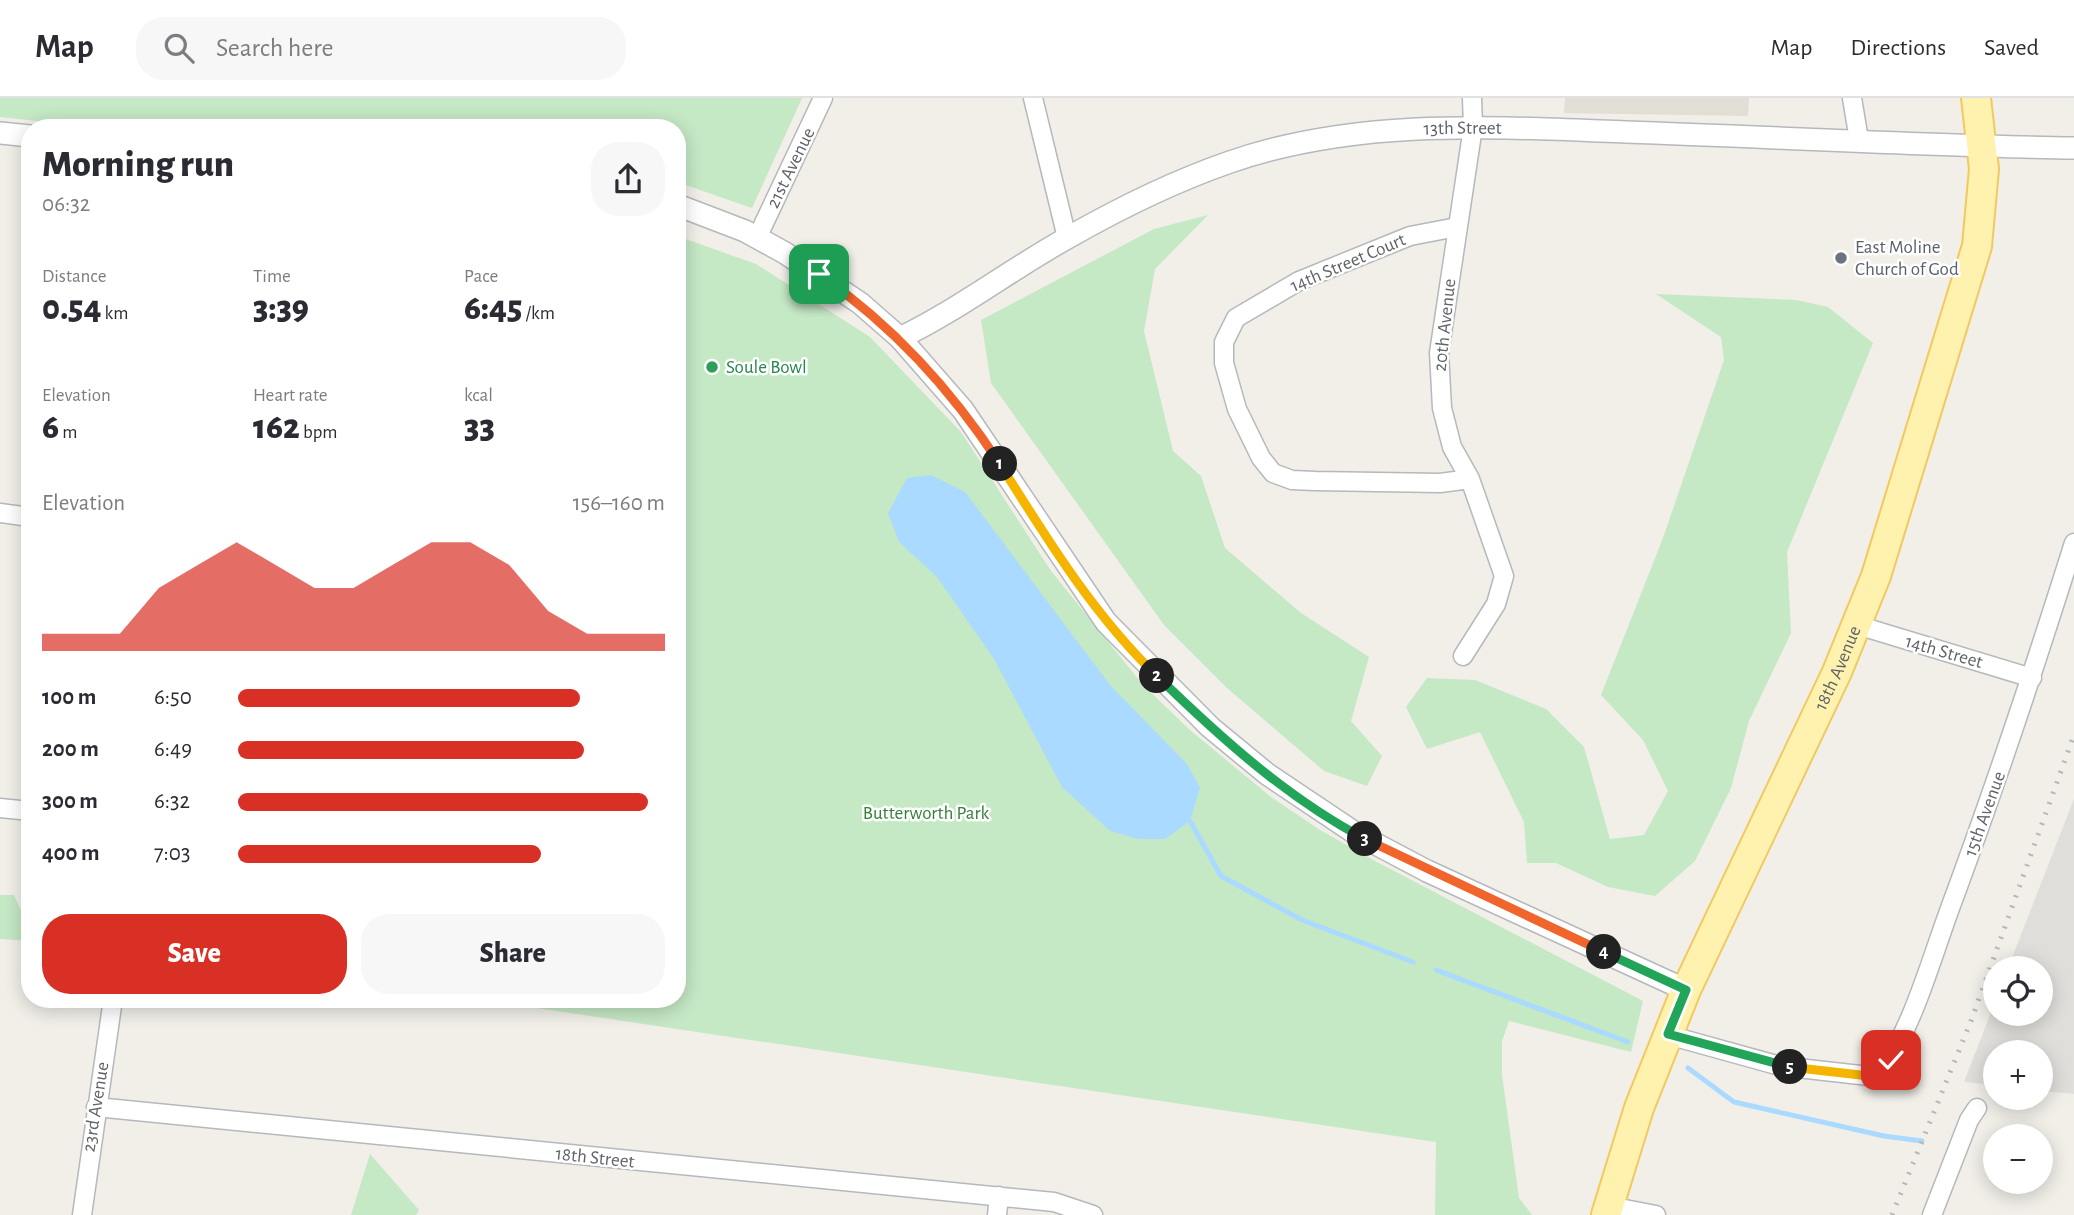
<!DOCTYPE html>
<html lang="en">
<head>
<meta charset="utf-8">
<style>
	:root { --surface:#fff; --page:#f7f7f7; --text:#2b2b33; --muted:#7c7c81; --line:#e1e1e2; --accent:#d93025 }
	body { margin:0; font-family:"Alegreya Sans",sans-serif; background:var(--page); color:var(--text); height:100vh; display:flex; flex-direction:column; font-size:26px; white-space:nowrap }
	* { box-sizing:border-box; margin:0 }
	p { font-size:23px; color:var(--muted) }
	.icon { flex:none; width:38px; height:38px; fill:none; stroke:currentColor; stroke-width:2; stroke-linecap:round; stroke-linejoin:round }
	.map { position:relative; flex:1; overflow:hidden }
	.drawer { position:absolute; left:21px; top:21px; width:665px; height:889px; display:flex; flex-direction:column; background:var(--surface); border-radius:28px; box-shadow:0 4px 18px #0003 }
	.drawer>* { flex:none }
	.buttons { position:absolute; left:1983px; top:858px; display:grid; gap:14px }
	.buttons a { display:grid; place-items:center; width:70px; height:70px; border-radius:50%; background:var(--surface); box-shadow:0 4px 18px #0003; font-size:35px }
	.pin { position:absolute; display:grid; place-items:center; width:60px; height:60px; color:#fff; margin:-30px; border-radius:14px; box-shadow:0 4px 10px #0006 }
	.km { position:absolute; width:35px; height:35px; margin:-18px; border-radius:50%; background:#222; color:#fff; font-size:19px; line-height:35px; text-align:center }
	.round { display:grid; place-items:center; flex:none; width:74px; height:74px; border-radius:28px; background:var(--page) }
	.summary { display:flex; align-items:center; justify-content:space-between; height:119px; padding:0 21px }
	h1 { font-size:38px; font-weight:800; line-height:52px }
	.figures { display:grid; grid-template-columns:repeat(3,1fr); gap:10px; height:119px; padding:7px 21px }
	.figures div { display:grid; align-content:center }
	.figures b { font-size:35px; font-weight:800 }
	.figures small { font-size:19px; font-weight:400 }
	.figures p { font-size:19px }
	.chart { height:196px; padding:14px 21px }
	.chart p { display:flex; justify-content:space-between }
	.chart svg { width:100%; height:126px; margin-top:7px; fill:var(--accent); opacity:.7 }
	.primary-button { display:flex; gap:14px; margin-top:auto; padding:14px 21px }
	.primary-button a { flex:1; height:80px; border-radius:28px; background:var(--accent); color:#fff; font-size:28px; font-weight:800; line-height:80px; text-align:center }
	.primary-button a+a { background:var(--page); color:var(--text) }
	ul { padding:0 21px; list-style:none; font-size:23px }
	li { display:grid; grid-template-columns:112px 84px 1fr; align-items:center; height:52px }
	li i { height:18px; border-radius:9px; background:var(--accent) }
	header { display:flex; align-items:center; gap:42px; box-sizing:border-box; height:98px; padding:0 35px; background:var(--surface); border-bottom:2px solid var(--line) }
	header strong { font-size:33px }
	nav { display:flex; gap:38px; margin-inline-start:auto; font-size:24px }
	.search { width:490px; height:63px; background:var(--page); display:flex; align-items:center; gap:18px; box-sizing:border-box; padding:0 24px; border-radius:28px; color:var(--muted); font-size:26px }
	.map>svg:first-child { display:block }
	.industrial { fill:#e0deda }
	.education { fill:#e1ded6 }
	.green { fill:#c5e8c5 }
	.water { fill:#aadaff }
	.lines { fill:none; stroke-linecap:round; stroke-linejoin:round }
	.stream { stroke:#aadaff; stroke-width:5 }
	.minor-casing { stroke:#b5b8bc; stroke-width:21 }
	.tertiary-casing { stroke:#b5b8bc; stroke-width:24 }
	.primary-casing { stroke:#f2c960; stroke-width:32 }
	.minor { stroke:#fff; stroke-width:18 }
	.tertiary { stroke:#fff; stroke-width:21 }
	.primary { stroke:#fff2af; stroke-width:28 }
	.rail { stroke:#b6b7b8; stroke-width:5; stroke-dasharray:2 9; stroke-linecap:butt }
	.split-1-casing { stroke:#fff; stroke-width:14 }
	.split-2-casing { stroke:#fff; stroke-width:14 }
	.split-3-casing { stroke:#fff; stroke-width:14 }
	.split-4-casing { stroke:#fff; stroke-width:14 }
	.split-5-casing { stroke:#fff; stroke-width:14 }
	.split-6-casing { stroke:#fff; stroke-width:14 }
	.split-1 { stroke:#f0652b; stroke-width:9 }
	.split-2 { stroke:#f5b400; stroke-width:9 }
	.split-3 { stroke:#22a559; stroke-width:9 }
	.split-4 { stroke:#f0652b; stroke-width:9 }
	.split-5 { stroke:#22a559; stroke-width:9 }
	.split-6 { stroke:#f5b400; stroke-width:9 }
	.worship-dot { fill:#6b7280; stroke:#fff; stroke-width:2.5 }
	.leisure-dot { fill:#2e9e5b; stroke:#fff; stroke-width:2.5 }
	.labels { text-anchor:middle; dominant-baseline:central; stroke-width:5; stroke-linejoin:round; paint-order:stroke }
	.street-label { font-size:19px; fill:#5f6368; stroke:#fff }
	.worship-label { font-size:19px; fill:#5b616d; stroke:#fff; text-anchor:start }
	.leisure-label { font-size:19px; fill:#27864d; stroke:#fff; text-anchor:start }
	.park-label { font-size:19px; fill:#348238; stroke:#fff }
</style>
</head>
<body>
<header>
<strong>Map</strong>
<div class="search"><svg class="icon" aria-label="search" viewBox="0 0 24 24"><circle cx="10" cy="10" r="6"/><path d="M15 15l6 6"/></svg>Search here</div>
<nav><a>Map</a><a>Directions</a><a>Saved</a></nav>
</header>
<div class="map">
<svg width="2074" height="1117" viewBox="0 0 2074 1117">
	<rect width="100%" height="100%" fill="#f1efe8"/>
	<!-- industrial -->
	<path class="industrial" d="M2074,701V996L2041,993L2040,954H1995V987L1964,984L1995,904V915H2040V870H2008Z"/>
	<!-- education -->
	<path class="education" d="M1565,0H1749L1748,18L1564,15Z"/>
	<!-- green -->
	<path class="green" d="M0,0H802L752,110L677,84V30L92,29L0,19Z
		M1208,117L1155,171L1144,233L1173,353L1201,378L1225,450L1301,515L1369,559L1351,623L1382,658L1367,688L1324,673L1227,590L1164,527L991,285L981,222L1154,131Z
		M677,138L756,166L870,239L961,334L1051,473L1143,587L1191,633L1271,699L1320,732L1375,763L1643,903L1631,954L1509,923L1502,943V977L1519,1100L1532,1117H1435L1436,1044L476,901H677Z
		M1656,196L1796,202L1828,209L1873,245L1787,454L1791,535L1749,623L1731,690L1695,763L1655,798L1608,789L1556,765H1527L1524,724L1480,634L1427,651L1406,609L1427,580L1475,582L1546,611L1584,649L1610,741L1644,737L1668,693L1643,642L1601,597L1663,440L1724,262L1721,239Z
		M0,797H14L30,833V843L0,841Z
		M370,1056L419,1112L416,1117H351Z"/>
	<!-- water -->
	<path class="water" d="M931,377L965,394L1110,587L1187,666L1200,690L1190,723L1165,741H1138L1110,733L1062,689L994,561L937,479L899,444L888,415L907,380Z"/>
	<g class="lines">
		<!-- stream -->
		<path class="stream" d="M1190,723L1221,778L1302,822L1413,864
			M1436,872L1628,944
			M1688,970L1734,1004L1884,1038L1922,1043"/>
		<defs>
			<path id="minor" d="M1033,0L1067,140
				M1852,0L1859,42
				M1457,129L1410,138L1299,183L1236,220L1224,244V265L1237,311L1261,360L1273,375L1292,382L1315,383L1440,385L1470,381
				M757,140L823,0
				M0,415L30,419
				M1857,527L2032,580
				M1463,558L1496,506L1504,478L1470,381L1452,349L1442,310L1439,255L1473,29L1472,0
				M0,710L30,713
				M1668,937L1780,968L1878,979C1912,931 1929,868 1949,813C1994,692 2035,569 2074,445
				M96,1009L1054,1104L1093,1117
				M1609,1108L1656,1117
				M82,1117L113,901
				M997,1117L999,1098
				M1932,1117L1969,1022L1977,1010"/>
			<g id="tertiary">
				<path d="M0,35L30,38"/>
				<path d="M677,107L745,133L785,155L860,205L900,240L963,312L1106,524L1210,629L1267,676L1355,735L1427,773L1686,892"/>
				<path id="s1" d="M900,240C960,211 1011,171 1069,139C1120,110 1175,83 1230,64C1357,20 1494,29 1626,34C1775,39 1925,48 2074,50"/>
			</g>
			<g id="primary">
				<path id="s2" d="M1606,1117L1639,1010L1686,892L1837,574L1876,478L1977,148L1984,71L1976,0"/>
			</g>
		</defs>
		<!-- minor casing -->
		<use href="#minor" class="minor-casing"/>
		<!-- tertiary casing -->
		<use href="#tertiary" class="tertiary-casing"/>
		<!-- primary casing -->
		<use href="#primary" class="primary-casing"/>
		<!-- minor -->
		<use href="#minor" class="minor"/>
		<!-- tertiary -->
		<use href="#tertiary" class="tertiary"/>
		<!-- primary -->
		<use href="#primary" class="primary"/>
		<!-- rail -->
		<path class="rail" d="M1892,1117L1971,923L2074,637"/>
	</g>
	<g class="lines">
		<defs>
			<path id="split-1" d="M819,176C893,228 950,290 1000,366"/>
			<path id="split-2" d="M1000,366C1047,441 1093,516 1157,578"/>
			<path id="split-3" d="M1157,578C1220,639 1287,700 1365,741"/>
			<path id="split-4" d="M1365,741L1604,854"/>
			<path id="split-5" d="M1604,854L1686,892L1668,936L1790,969"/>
			<path id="split-6" d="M1790,969L1878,979L1891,962"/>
		</defs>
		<!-- split-1 casing -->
		<use href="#split-1" class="split-1-casing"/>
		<!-- split-2 casing -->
		<use href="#split-2" class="split-2-casing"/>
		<!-- split-3 casing -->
		<use href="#split-3" class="split-3-casing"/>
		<!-- split-4 casing -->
		<use href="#split-4" class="split-4-casing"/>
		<!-- split-5 casing -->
		<use href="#split-5" class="split-5-casing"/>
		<!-- split-6 casing -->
		<use href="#split-6" class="split-6-casing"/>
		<!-- split-1 -->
		<use href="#split-1" class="split-1"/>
		<!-- split-2 -->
		<use href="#split-2" class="split-2"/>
		<!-- split-3 -->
		<use href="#split-3" class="split-3"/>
		<!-- split-4 -->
		<use href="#split-4" class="split-4"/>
		<!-- split-5 -->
		<use href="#split-5" class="split-5"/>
		<!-- split-6 -->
		<use href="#split-6" class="split-6"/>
	</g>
	<!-- markers -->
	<circle class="worship-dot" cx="1841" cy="160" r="7"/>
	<circle class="leisure-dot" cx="712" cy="269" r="7"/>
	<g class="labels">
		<!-- street labels -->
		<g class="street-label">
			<text stroke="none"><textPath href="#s1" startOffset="611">13th Street</textPath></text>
			<text transform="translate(791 70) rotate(-64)">21st Avenue</text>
			<text transform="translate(1348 165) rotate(-23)">14th Street Court</text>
			<text transform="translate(1445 227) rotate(-84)">20th Avenue</text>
			<text transform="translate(1944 554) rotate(16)">14th Street</text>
			<text stroke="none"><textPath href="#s2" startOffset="595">18th Avenue</textPath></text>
			<text transform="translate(1985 716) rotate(-70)">15th Avenue</text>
			<text transform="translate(96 1009) rotate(-81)">23rd Avenue</text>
			<text transform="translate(595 1060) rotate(6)">18th Street</text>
		</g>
		<!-- worship labels -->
		<g class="worship-label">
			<text x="1855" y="149">East Moline<tspan x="1855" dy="22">Church of God</tspan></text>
		</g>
		<!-- leisure labels -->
		<g class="leisure-label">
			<text x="726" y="269">Soule Bowl</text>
		</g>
		<!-- park labels -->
		<g class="park-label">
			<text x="926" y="715">Butterworth Park</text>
		</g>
	</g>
</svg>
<div class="buttons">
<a><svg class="icon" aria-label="locate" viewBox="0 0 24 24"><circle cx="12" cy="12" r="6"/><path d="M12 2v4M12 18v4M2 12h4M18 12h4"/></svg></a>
<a>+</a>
<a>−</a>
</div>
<div class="pin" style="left:819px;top:176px;background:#1e9e55"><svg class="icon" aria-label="arrive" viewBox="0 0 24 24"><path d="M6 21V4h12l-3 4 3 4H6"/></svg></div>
<div class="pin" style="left:1891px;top:962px;background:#d93025"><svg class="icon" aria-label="check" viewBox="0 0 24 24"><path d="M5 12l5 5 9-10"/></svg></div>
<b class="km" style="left:1000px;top:366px">1</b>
<b class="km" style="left:1157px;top:578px">2</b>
<b class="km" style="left:1365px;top:741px">3</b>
<b class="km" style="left:1604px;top:854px">4</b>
<b class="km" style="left:1790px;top:969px">5</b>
<section class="drawer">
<div class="summary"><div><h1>Morning run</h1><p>06:32</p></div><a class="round"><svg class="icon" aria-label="share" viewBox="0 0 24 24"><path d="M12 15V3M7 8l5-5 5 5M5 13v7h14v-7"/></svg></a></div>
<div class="figures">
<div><p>Distance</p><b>0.54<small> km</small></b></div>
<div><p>Time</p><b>3:39</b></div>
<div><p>Pace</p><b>6:45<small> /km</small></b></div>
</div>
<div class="figures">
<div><p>Elevation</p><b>6<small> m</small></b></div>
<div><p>Heart rate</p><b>162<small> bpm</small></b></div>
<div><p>kcal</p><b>33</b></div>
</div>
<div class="chart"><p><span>Elevation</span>156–160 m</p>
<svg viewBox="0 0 160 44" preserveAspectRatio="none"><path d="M0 44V38L10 38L20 38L30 22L40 14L50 6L60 14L70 22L80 22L90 14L100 6L110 6L120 14L130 30L140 38L150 38L160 38V44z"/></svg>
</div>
<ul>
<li><b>100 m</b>6:50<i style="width:80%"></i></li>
<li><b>200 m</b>6:49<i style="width:81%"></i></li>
<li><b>300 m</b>6:32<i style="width:96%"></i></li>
<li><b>400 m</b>7:03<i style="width:71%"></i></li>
</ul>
<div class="primary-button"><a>Save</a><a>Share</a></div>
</section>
</div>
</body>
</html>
